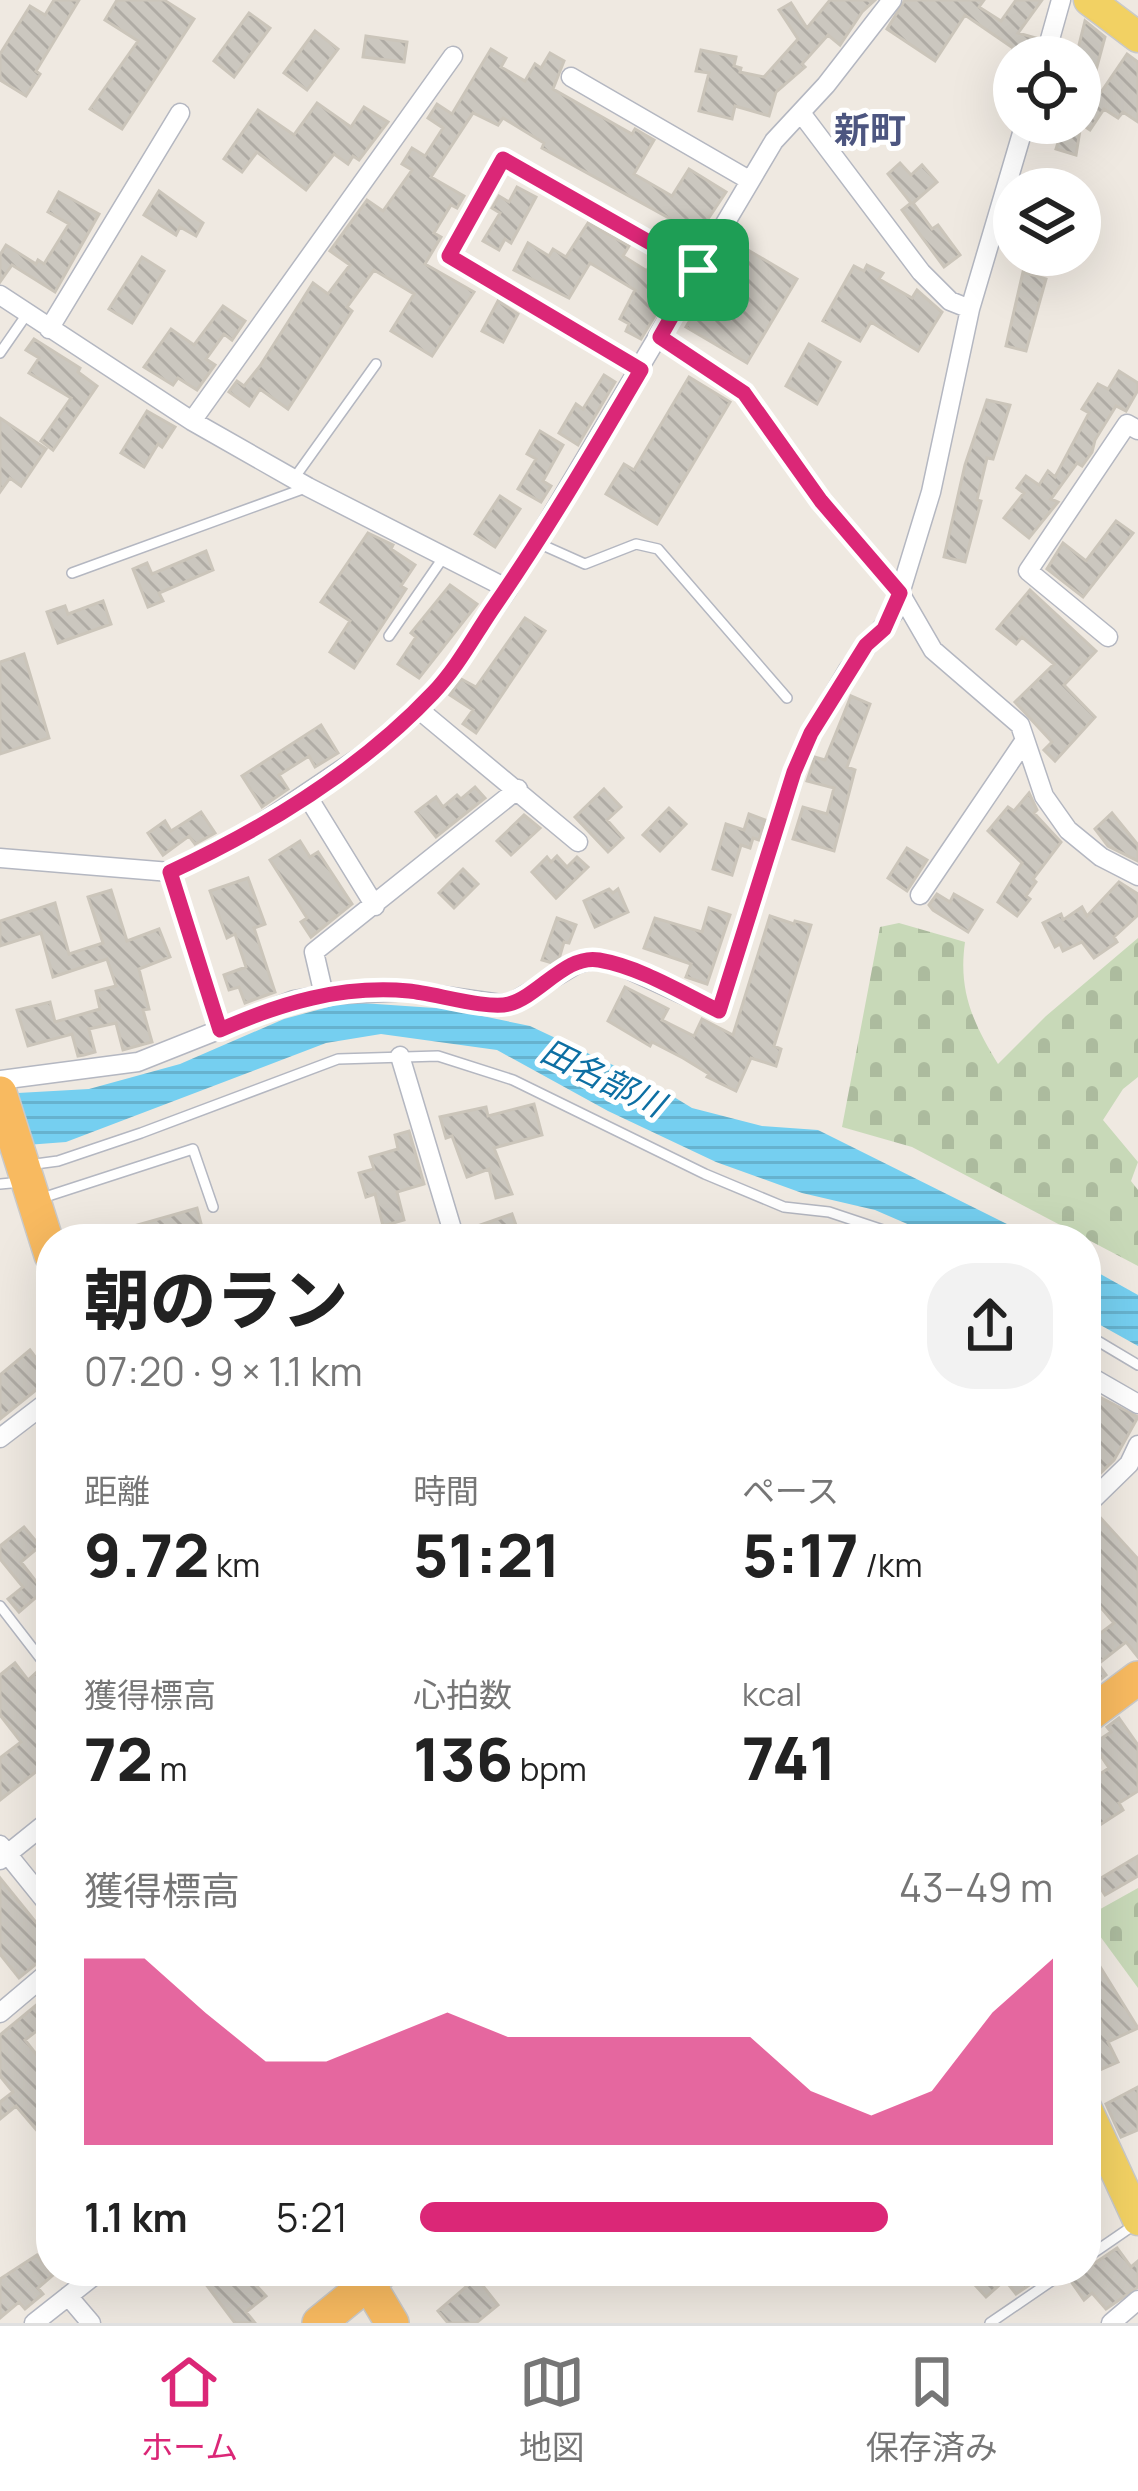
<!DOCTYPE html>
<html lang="ja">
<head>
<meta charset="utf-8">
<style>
	:root { --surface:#fff; --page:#f2f2f2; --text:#222; --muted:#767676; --line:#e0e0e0; --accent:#db2777 }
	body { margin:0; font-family:Manrope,"Noto Sans JP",sans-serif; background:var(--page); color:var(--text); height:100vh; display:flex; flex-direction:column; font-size:45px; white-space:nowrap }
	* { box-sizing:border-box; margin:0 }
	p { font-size:39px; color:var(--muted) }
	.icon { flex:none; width:66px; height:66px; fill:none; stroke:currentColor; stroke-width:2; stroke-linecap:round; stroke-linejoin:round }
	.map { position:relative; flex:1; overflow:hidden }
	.details { position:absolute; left:36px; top:1224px; width:1065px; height:1062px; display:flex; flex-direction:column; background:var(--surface); border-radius:48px; box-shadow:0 12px 48px #0002 }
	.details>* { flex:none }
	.tools { position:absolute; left:993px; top:36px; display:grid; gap:24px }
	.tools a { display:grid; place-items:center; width:108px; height:108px; border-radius:50%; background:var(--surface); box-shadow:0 12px 48px #0002; font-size:60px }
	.pin { position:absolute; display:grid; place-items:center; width:102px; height:102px; color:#fff; margin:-51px; border-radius:24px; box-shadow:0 6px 18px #0006 }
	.round { display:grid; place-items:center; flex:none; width:126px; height:126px; border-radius:48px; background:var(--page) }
	.overview { display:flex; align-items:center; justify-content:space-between; height:204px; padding:0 48px }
	h1 { font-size:66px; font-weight:800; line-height:90px }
	.stats { display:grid; grid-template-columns:repeat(3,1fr); gap:18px; height:204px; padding:12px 48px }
	.stats div { display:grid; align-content:center }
	.stats b { font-size:60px; font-weight:800 }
	.stats small { font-size:33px; font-weight:400 }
	.stats p { font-size:33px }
	.chart { height:336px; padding:24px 48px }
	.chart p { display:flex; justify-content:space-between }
	.chart svg { width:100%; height:216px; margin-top:12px; fill:var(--accent); opacity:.7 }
	ul { padding:0 48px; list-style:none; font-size:39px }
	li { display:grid; grid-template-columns:192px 144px 1fr; align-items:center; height:90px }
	li i { height:30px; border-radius:15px; background:var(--accent) }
	.tab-bar { display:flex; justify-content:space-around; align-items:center; height:168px; border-top:3px solid var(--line); background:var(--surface); font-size:33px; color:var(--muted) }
	.tab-bar a { display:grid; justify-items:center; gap:6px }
	.tab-bar .active { color:var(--accent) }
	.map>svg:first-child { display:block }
	.cemetery { fill:url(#cemetery-stones) }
	.water { fill:url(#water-rules) }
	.building { fill:url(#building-back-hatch); stroke:#cbc5ba; stroke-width:3 }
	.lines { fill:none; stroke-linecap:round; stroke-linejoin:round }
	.service-casing { stroke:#b4b7c1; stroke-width:12 }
	.minor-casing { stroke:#b4b7c1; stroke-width:21 }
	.primary-casing { stroke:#c9c9c9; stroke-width:33 }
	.trunk-casing { stroke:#c9c9c9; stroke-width:36 }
	.service { stroke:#fff; stroke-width:9 }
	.minor { stroke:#fff; stroke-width:18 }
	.primary { stroke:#f2d163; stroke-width:30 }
	.trunk { stroke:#f8ba60; stroke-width:33 }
	.route-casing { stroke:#fff; stroke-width:24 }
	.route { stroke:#db2777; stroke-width:15 }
	.labels { text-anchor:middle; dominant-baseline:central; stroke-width:10; stroke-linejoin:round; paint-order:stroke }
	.water-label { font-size:33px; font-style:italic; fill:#0d6fa3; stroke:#fff }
	.quarter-label { font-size:36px; font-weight:bold; fill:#4d5680; stroke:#fff }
</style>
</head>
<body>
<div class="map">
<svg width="1138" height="2323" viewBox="0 0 1138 2323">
	<defs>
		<pattern id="cemetery-stones" width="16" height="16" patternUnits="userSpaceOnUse" patternTransform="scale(3)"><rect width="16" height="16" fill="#c8d9b8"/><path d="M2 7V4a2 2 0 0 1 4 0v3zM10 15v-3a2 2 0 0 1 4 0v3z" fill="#acbb9e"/></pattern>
		<pattern id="water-rules" width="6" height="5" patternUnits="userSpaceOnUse" patternTransform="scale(3)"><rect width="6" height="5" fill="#75cff0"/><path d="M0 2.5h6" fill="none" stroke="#66b2ce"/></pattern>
		<pattern id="building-back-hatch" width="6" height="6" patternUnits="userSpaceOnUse" patternTransform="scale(3)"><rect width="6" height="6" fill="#cbc7bf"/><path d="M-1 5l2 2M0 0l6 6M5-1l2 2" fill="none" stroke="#afaba4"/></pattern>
	</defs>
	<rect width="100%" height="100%" fill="#efe9e1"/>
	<!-- cemetery -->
	<path class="cemetery" d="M899,923L965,942C958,991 973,1023 998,1064L1046,1016L1138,938V1077L1123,1089L1103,1120L1138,1162L1131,1181L1138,1190V1266L912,1147L842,1127L880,927Z
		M1138,1888V1988L1086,1917Z"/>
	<!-- water -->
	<path class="water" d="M347,1002L449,1009L530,1026L651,1083L692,1108L762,1126L818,1130L1037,1239H942L875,1210L802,1193L716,1162L608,1111L497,1050L381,1034L326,1043L66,1142L0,1147V1094L89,1089L180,1064L284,1019Z
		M1086,1266L1138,1295V1346L1086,1317Z"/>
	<!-- building -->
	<path class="building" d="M54,0H79L36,71L40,74L26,96L0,80V54L30,6L45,15Z
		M117,0H164L194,19L122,129L90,109L138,41L105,20Z
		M830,0H875L862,12L840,45L828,35L802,64L805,67L776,92L769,116L735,106L732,119L699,111L709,73L696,71L701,50L736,57L734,66L741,68L740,72L764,77L798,39L779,10L791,3L807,28Z
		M905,0H984L979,7L1001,21L1016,0H1042L1018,33L1036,38L1032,57H1011L1013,48L965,15L935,61L887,29Z
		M249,13L270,28L234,77L214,61Z
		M1085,21L1105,37L1092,85L1080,82V57H1076Z
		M315,31L338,49L307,90L284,73Z
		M366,36L407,42L404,62L363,57Z
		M491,49L506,58L501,67L525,81L535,64L541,68L550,53L564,61L553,89L632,134L635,129L654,140L634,174L672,196L689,169L726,192L698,234L542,148L544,143L503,118L498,125L473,113L431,177L464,196L457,208L451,205L434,233L441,237L425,264L474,292L432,356L391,331L414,294L374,270L347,307L352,311L288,409L260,389L249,406L229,392L237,381L244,386L260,366L313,283L328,294L350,265L330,251L367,200L383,211L412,170L402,164L412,148L425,156L443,128L428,118L437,104L452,114Z
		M1127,54L1138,62V122L1123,112L1118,118L1104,109L1090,130L1081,124L1076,155L1056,149L1064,123H1080Z
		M317,103L351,127L364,107L388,122L359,160L353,156L348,164L334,154L306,190L257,152L242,172L224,159L258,110L294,135Z
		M900,163L911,175L922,165L937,182L913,203L932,229L938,225L960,255L944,267L902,210L911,203L888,174Z
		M517,187L536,197L511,243L505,239L499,250L483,241L500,213L492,208L499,196L509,202Z
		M159,191L203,223L196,236L180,227L176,235L144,215Z
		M59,192L99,214L55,292L12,265L0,282V255L6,245L36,264L38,260L44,264L69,224L48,212Z
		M588,223L629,246L623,256L647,271L650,264L679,275L641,339L626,331L629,324L620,319L635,290L590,263L569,298L514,270L528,243L549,256L553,249L566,257Z
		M736,243L797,279L747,363L686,327Z
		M142,257L164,271L132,323L109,309Z
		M867,265L883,273L879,279L912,298L917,290L942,312L918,351L871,322L860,341L823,321L854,266L864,271Z
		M1023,272L1046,279L1026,351L1006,346Z
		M498,301L518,314L503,342L482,331Z
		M223,306L245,321L232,340L224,334L206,359L215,365L197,390L178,378L173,385L144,367L171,329L194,345Z
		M34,339L80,368L78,372L97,386L53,450L41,441L71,398L29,373L39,358L26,350Z
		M809,344L840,362L817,404L786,386Z
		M1119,371L1138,383V390L1126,411L1116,406L1095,440L1092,452L1082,466L1077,463L1051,499L1058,502L1029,538L1004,518L1024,493L1017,488L1026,476L1039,485L1048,471L1055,477L1089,413L1082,409L1098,384L1108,389Z
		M604,375L615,382L578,445L559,433L576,404L583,409Z
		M689,377L730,402L657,524L606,494L624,464L634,470Z
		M987,400L1010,405L993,459L987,458L977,500L981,501L965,562L944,557L965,465Z
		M147,411L175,427L162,447L158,444L144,467L121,453Z
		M0,418L46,449L21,486L10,478L0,492Z
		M540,431L563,445L543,481L551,486L541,502L518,489L536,459L527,454Z
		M500,496L520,509L495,547L475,534Z
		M1116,521L1133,533L1083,597L1047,569L1063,543L1086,561Z
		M368,533L393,545L391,549L415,565L401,586L406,589L354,668L330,652L350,621L321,602Z
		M206,551L213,570L159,593L163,601L148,607L133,569L147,563L152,574Z
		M450,585L477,604L419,678L398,664L416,637L411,633Z
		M1030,590L1096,651L1064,685L1095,717L1055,761L1044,750L1052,742L1015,702L1054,664L1022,637L1016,644L997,629Z
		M103,601L111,624L58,643L47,612L65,606L68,614Z
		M525,618L545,631L476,733L463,724L473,710L450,695L461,679L476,687Z
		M24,654L49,738L0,754V662Z
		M851,696L870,704L847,767L855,770L834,851L793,839L803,807L827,814L834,788L807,781L815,757L825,760Z
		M321,725L338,753L315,767L309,756L279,775L288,789L262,807L242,776Z
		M475,787L485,798L436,837L416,812L436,797L443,807L457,795L461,799Z
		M604,789L621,807L607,820L623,838L608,852L575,817Z
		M1029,793L1037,810L1034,813L1061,842L1033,879L1036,882L1026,896L1030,899L1017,916L998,902L1022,863L988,831L1008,807L1014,811Z
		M669,808L686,824L660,851L643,835Z
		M201,812L215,833L195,844L189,836L163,855L148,833L165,821L171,831Z
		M1112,813L1138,845V861L1108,846L1095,829Z
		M749,814L765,820L759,840L753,838L750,848L741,845L732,875L713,869L726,824L744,830Z
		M524,815L540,828L511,855L497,841Z
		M300,841L310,857L318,852L352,904L311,937L301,922L307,918L270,860Z
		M907,848L927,860L907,891L888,878Z
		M557,856L567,867L577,857L588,867L556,898L532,872L547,857L551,862Z
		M463,869L478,884L454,908L439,893Z
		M248,878L265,924L254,928L275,992L245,1003L239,987L229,990L224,975L246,967L235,934L227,938L210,891Z
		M1119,882L1138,894V915L1114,937L1117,942L1094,958L1082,942L1063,951L1060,944L1055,947L1043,923L1061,914L1063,920L1082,907L1087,916Z
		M609,889L613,893L618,889L628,912L595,927L584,901Z
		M111,890L127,941L159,929L170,957L139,969L149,1009L143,1010L152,1042L123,1050L116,1023L89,1029L95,1052L84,1055L78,1056L72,1034L28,1046L17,1010L50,1002L55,1022L100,1009L96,991L116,986L107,959L53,977L41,933L0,946V921L55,903L69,954L103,943L88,897Z
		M937,894L950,902L954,894L982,910L968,932L933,910L929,905Z
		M709,908L730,915L707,984L686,977L691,964L644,948L655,918L702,932Z
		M770,916L794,924L795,921L811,925L774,1046L781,1049L776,1066L751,1058L736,1091L707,1077L709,1074L683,1058L652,1042L650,1046L608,1021L625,987L668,1009L662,1020L694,1036L702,1019L733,1035Z
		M557,918L576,925L569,943L564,942L559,959L552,963L542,960Z
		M534,1104L542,1135L494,1148L512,1194L496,1198L489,1169L467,1177L452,1136L446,1138L440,1117L486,1107L488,1116Z
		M409,1131L424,1184L397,1192L404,1220L383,1226L375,1194L366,1197L359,1173L374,1169L370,1157L398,1149L395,1135Z
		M197,1208L205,1239H103L102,1235Z
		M512,1214L517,1228L508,1231L510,1239H468L466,1230Z
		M30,1350L51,1378L0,1419V1375Z
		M1086,1390L1138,1417L1114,1460L1086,1487Z
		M1097,1514L1138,1559V1657L1126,1642L1098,1664L1106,1675L1086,1691V1644L1114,1623L1086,1590V1519Z
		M24,1527L40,1546L21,1562L41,1588V1593L19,1612L8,1599L23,1587L0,1559V1546Z
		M15,1663L28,1680L37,1672L51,1688V1760L0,1800V1758L21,1742L0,1715V1675Z
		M1119,1718L1138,1745V1791L1119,1803L1123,1810L1086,1834V1783L1109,1768L1093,1744L1111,1732L1107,1727Z
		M1138,1856V1876L1105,1895L1096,1881Z
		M0,1878L51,1941V1952L19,1978L0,1954Z
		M1086,1944L1138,2028L1108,2042L1118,2062L1086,2076V2029L1101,2022L1086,1997Z
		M51,1993V2025L48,2022L25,2040L51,2073V2147L16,2106L0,2119V2102L13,2092L0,2076V2035Z
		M1138,2087V2130L1121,2137L1106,2104Z
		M1117,2248L1131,2267L1138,2261V2287L1106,2309L1092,2293L1084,2300L1070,2280Z
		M37,2255L53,2275L38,2288L43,2294L25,2309L19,2302L0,2318V2279Z
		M220,2271H243L266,2296L246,2312L255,2323H235L205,2283Z
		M454,2271H500L483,2286L498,2305L476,2323H448L438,2311L467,2286Z
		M990,2271H1043L1024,2281L1028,2286L1016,2294L1005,2280L986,2297L975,2285Z"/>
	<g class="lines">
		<defs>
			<path id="service" d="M0,353L27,314
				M295,477L376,364
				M538,543L585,564L636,544L658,549L787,698
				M72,573L308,487
				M389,636L445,555
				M28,1165L58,1161L141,1133L338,1059L438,1056L513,1080L705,1174L784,1207L829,1212L910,1239
				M0,1184L22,1182
				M39,1199L193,1149L213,1207
				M1086,1334L1138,1365
				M0,1606L51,1672
				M1086,2258L1134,2225
				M990,2323L1066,2271"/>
			<path id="minor" d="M1045,57L1061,0
				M571,77L749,180
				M801,113L921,272L950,301L970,309
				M0,295L192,421L308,487L508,589
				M49,329L180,113
				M660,337L744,393L821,501L900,593L933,650L1020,725L1044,796L1068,830L1101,857L1138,876
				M641,370L449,257L504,159L698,270
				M192,421L453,56
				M1108,637L1028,571L1127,424L1138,430
				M417,708L578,842
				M306,794L375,906
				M0,858L170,872L253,829L384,741L436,691L508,589L774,141L826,85L892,0
				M170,872L220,1030
				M920,895L1023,743
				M324,995L314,952L518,789
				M400,1056L455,1239
				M0,1080L138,1062L294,1000L324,995L409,991L508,1005L577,964L594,959L621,966L719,1011L794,772L811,733L848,670L894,613L931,492L970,309L1025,123
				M1086,1374L1138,1404
				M0,1438L51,1399
				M1086,1506L1129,1464L1138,1445
				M0,1845L51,1908
				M0,1860L51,1819
				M0,2013L51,1970
				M68,2296L91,2323
				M34,2323L100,2271
				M1111,2323L1138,2300"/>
			<path id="primary" d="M1089,0L1138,37
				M1086,2107L1138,2220"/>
			<path id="trunk" d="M0,1093L51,1255
				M1086,1717L1138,1678
				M361,2271L392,2323
				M319,2323L383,2271"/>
		</defs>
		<!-- service casing -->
		<use href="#service" class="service-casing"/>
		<!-- minor casing -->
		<use href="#minor" class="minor-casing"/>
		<!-- primary casing -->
		<use href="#primary" class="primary-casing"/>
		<!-- trunk casing -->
		<use href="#trunk" class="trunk-casing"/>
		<!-- service -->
		<use href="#service" class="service"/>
		<!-- minor -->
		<use href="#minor" class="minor"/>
		<!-- primary -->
		<use href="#primary" class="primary"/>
		<!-- trunk -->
		<use href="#trunk" class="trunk"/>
	</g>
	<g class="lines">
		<defs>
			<path id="route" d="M503,159L698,270L660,337L744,393L821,501L900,593L884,629L866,645L811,733L794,772L719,1011C682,993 640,967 599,960C566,954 539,996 509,1004C488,1010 433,993 409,991C341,985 281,1003 220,1030L170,872C265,828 361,769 433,693C456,669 473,638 491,611C545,533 593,452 641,370L449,256Z"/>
		</defs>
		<!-- route casing -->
		<use href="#route" class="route-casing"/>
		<!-- route -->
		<use href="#route" class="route"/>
	</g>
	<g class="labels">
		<!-- water labels -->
		<g class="water-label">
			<text transform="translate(603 1077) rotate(26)">田名部川</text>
		</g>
		<!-- quarter labels -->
		<g class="quarter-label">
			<text x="870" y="129">新町</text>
		</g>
	</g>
</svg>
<div class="tools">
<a><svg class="icon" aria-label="locate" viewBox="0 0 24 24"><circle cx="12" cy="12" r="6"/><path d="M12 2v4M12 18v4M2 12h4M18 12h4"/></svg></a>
<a><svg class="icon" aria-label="layers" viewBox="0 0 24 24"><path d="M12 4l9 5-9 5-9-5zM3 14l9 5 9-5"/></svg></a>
</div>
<div class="pin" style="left:698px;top:270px;background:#1e9e55"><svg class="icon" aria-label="arrive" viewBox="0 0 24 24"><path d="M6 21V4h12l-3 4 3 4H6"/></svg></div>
<section class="details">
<div class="overview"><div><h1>朝のラン</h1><p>07:20 · 9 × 1.1 km</p></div><a class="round"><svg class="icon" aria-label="share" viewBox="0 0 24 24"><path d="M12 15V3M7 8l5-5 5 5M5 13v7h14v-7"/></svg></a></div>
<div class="stats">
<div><p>距離</p><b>9.72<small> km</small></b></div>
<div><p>時間</p><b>51:21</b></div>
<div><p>ペース</p><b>5:17<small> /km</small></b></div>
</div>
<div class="stats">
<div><p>獲得標高</p><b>72<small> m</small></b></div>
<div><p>心拍数</p><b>136<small> bpm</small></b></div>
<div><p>kcal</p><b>741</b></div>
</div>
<div class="chart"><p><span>獲得標高</span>43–49 m</p>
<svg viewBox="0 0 160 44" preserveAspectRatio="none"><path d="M0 44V6L10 6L20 17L30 27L40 27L50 22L60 17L70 22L80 22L90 22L100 22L110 22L120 33L130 38L140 33L150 17L160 6V44z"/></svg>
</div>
<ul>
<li><b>1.1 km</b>5:21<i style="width:74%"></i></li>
</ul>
</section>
</div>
<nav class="tab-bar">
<a class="active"><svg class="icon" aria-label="home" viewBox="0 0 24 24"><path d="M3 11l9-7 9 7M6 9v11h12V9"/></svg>ホーム</a>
<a><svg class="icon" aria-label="map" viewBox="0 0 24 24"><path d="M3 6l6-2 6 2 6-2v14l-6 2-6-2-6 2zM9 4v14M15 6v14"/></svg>地図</a>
<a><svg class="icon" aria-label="saved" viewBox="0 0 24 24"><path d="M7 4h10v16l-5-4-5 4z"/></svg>保存済み</a>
</nav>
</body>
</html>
